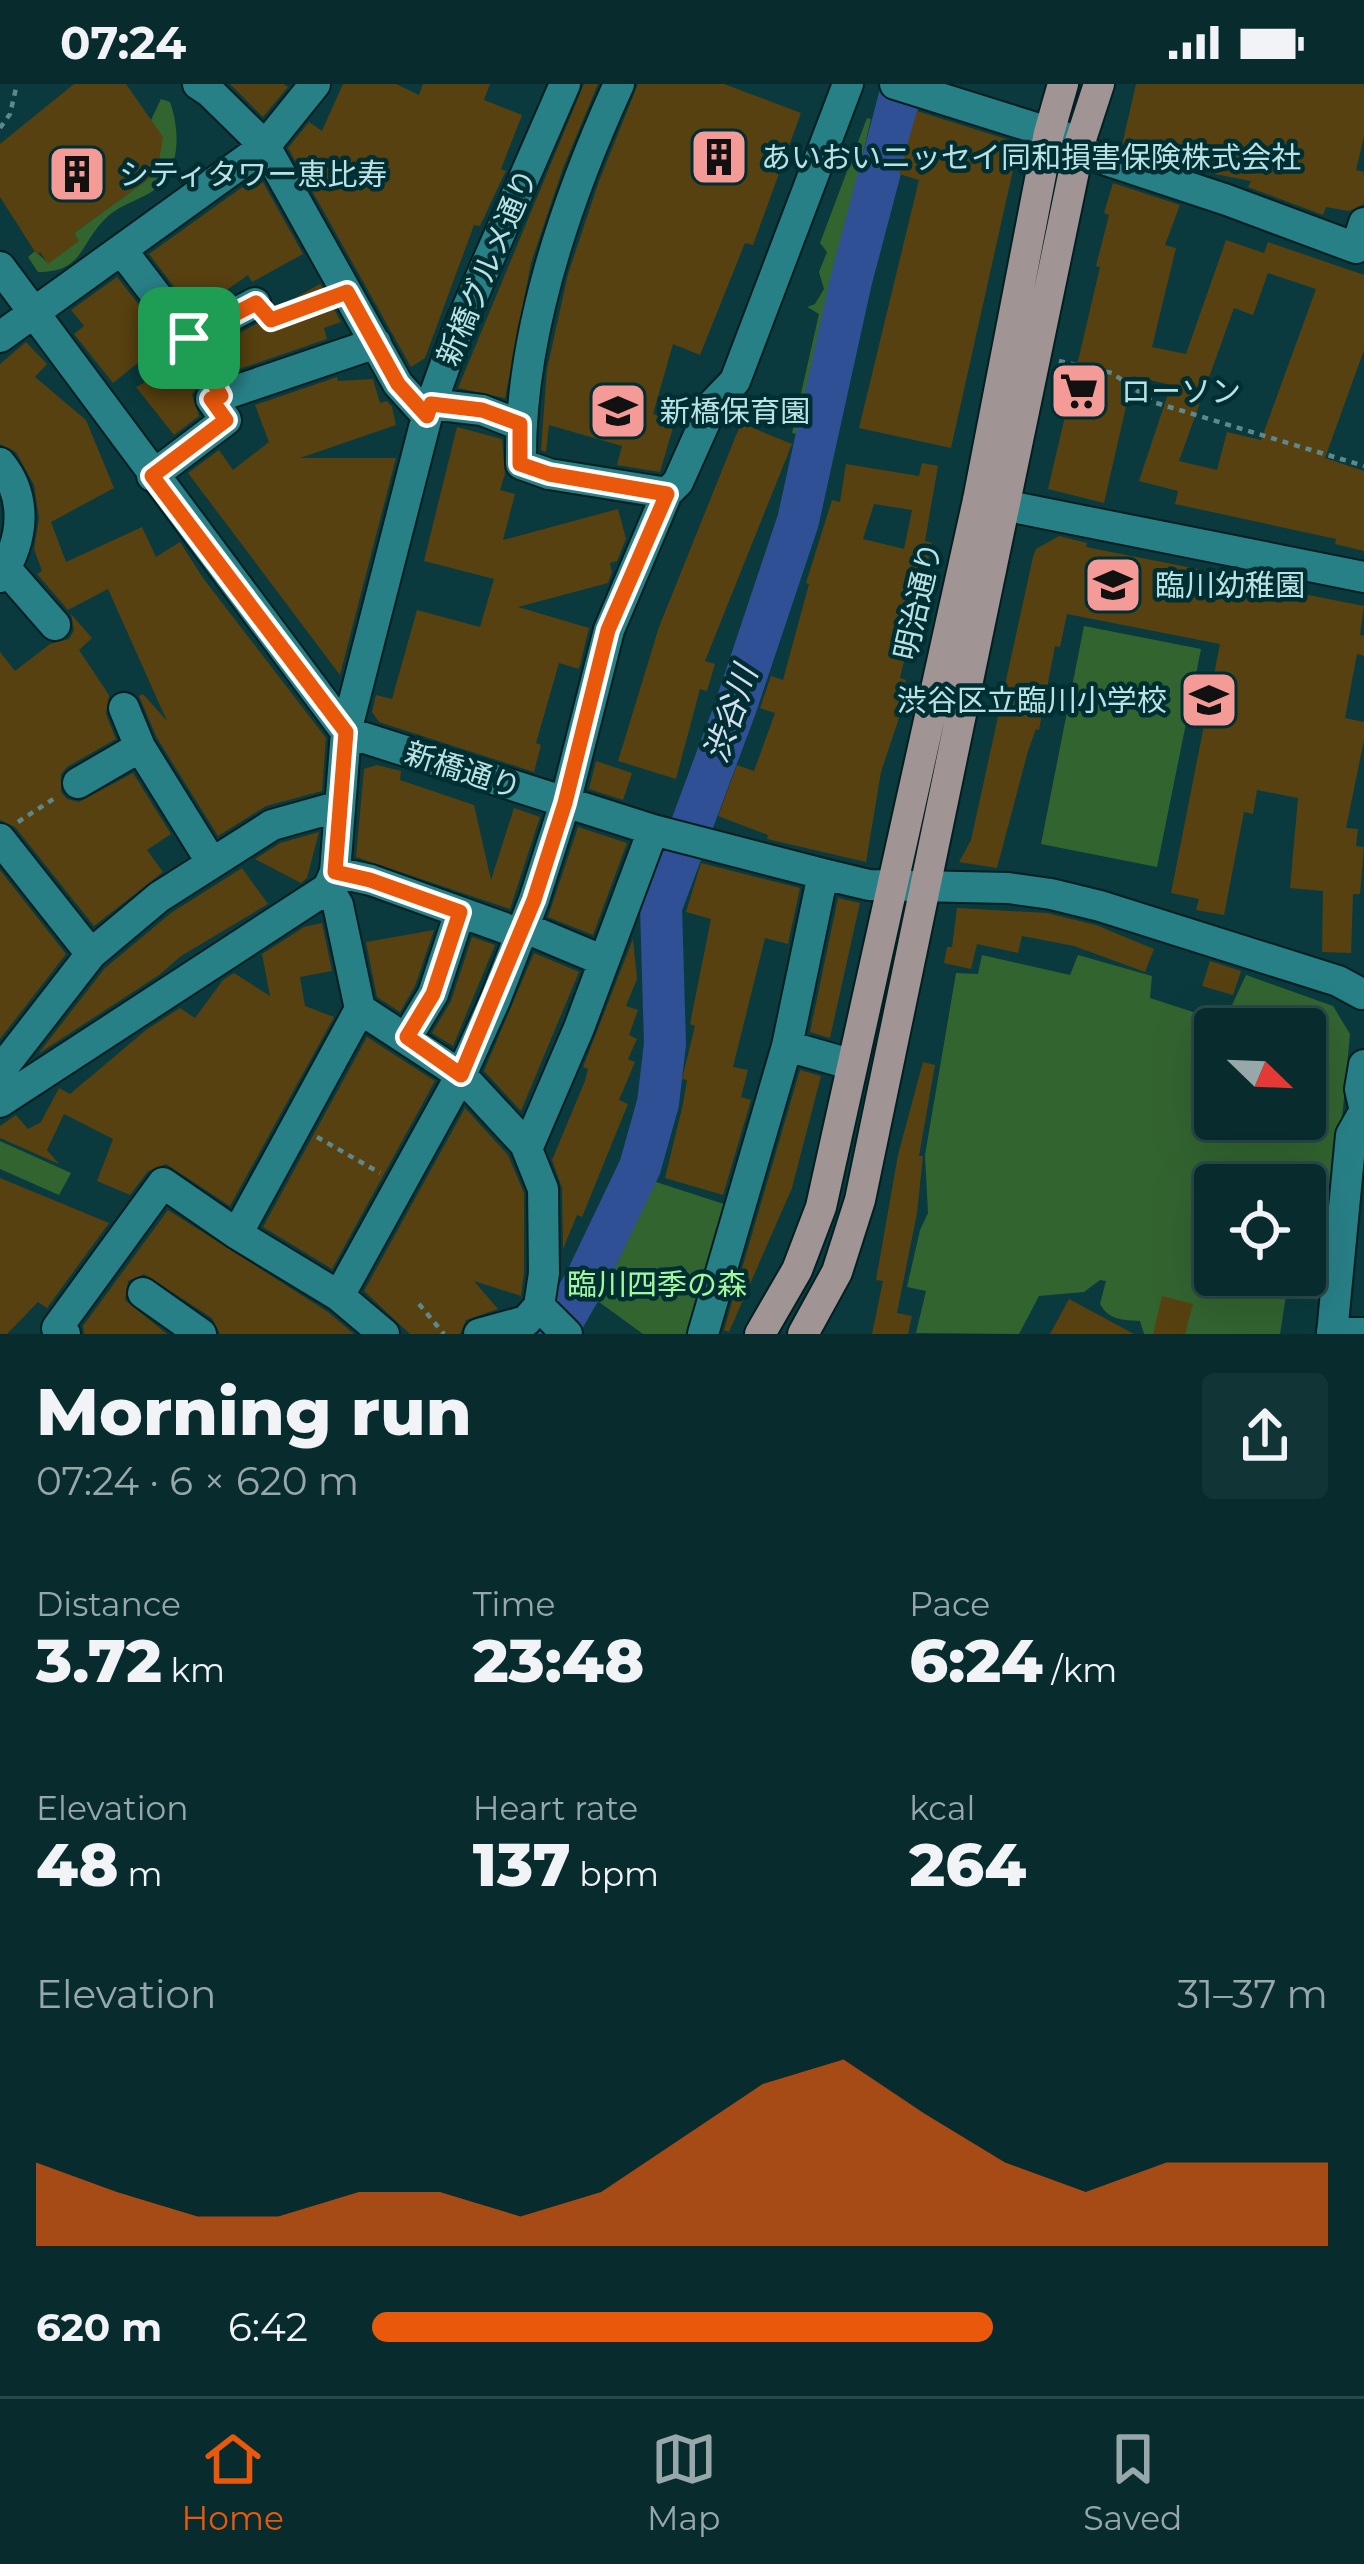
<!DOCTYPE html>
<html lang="en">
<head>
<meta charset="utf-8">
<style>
	:root { --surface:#082c2e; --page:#113436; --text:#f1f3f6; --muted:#98a7aa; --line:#29484a; --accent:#ea580c }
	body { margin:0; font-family:Montserrat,"Noto Sans JP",sans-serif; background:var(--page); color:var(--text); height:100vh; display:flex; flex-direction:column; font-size:45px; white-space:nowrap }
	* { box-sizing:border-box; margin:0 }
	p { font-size:39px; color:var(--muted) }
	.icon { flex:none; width:66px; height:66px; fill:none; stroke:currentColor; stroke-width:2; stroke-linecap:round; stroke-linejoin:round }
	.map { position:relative; height:1250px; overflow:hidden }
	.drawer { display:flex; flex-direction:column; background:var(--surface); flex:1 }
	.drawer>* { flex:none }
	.needle { width:78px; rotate:113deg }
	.fabs { position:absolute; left:1194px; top:924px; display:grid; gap:24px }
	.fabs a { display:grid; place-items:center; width:132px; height:132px; border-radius:12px; background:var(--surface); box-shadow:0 12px 48px #0002,0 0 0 3px var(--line); font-size:60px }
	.pin { position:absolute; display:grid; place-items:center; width:102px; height:102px; color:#fff; margin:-51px; border-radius:24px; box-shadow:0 6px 18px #0006 }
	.round { display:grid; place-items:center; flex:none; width:126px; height:126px; border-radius:12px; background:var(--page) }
	.overview { display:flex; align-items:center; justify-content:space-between; height:204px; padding:0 36px }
	h1 { font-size:66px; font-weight:800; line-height:90px }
	.stats { display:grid; grid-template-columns:repeat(3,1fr); gap:18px; height:204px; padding:12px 36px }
	.stats div { display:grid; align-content:center }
	.stats b { font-size:60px; font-weight:800 }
	.stats small { font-size:33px; font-weight:400 }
	.stats p { font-size:33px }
	.chart { height:336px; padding:24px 36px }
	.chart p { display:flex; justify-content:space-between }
	.chart svg { width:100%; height:216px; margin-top:12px; fill:var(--accent); opacity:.7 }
	ul { padding:0 36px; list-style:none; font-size:39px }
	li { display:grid; grid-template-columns:192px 144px 1fr; align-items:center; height:90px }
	li i { height:30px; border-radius:15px; background:var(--accent) }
	.status { display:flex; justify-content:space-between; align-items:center; height:84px; padding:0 60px; background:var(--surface); direction:ltr }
	.status svg { height:33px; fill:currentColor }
	.tab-bar { display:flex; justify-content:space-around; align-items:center; height:168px; border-top:3px solid var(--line); background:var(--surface); font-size:33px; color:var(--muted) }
	.tab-bar a { display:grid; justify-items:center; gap:6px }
	.tab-bar .selected { color:var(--accent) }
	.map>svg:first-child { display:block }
	.green { fill:#326430; fill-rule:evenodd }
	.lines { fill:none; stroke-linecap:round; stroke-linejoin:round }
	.river { stroke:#2f5094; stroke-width:42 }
	.building { fill:#584110; fill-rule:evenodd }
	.minor-casing { stroke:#041f21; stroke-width:34 }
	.major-casing { stroke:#041f21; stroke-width:34 }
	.path { stroke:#5d898c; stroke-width:4.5; stroke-dasharray:6 6; stroke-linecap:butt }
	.minor { stroke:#288087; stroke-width:30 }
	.major { stroke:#a09494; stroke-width:30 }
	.route-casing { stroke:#fff; stroke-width:24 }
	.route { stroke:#ea580c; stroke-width:15 }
	.labels { text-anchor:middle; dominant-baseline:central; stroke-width:9; stroke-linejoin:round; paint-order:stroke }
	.poi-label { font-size:30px; fill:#bae1e4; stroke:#002f33; text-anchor:start }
	.street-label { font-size:30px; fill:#bae1e4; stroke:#002f33 }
	.park-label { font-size:30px; fill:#a2f89d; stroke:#002f33 }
	.water-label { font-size:33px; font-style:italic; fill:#d3ddf1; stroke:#002f33 }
</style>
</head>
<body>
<div class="status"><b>07:24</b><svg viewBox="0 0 49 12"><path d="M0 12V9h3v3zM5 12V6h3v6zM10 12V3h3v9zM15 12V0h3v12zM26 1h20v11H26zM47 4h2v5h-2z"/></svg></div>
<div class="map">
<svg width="1364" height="1250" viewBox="0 0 1364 1250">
	<rect width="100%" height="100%" fill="#0a3a3d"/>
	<!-- green -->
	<path class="green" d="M161,15L170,18C181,50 181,91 148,110C133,118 119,122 107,133C78,161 84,188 38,188L28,173L35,167L48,179L78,157L74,149L158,88L151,36Z
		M867,34L871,35L797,350L792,349L819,230L807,223L815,220L824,205L819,188L827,168L820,159Z
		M1084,542L1201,565L1157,783L1041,760Z
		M982,871L1070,891L1078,871L1152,892L1150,914L1224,938L1246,891L1333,922L1350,950L1325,1216L1286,1212L1280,1250H1144L1140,1237C1122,1236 1109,1236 1100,1220L1106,1197L1100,1196L1084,1208L1039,1212L1019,1250L916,1249L926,1207L907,1203L920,1146L928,1129L925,1071L956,889L978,890ZM1215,945H1305V1035H1215ZM1215,1101H1305V1191H1215Z
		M0,1057L71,1089L59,1111L0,1085Z
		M653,1097L730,1122L689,1250H643L599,1218Z"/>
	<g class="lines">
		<!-- river -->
		<path class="river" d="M555,1250L586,1196L640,1083L658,1019L665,960L661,823L735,625L798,437L851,197L903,0"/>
	</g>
	<!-- building -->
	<path class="building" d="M74,0H126L163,53L157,89L74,149L79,157L48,180L40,168L37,171L0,113V60Z
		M230,0H284L288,3L263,33Z
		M343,0H396L419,11L423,0H490L484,16L522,31L501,85L506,87L502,95L480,142L474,141L425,274L411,283L288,64L309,38L322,47Z
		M584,0H598L563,84L531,179L505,314L458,304Z
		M638,0H724L801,29L753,161L745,159L700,271L673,260L653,330L675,337L660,388L617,381L622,362L549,341L546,368L541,366L547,285L568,190L599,97Z
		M1136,0H1364V53L1356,86L1364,88V120L1349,127L1326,123L1323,131L1248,103L1251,97L1204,88L1122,61Z
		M917,27L1019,59L951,364L859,344L919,96L899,90Z
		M259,91L303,170L252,198L248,191L194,229L149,170Z
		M1113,99L1180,121L1165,161L1176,164L1152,263L1186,270L1226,156L1264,169L1268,158L1364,191V266L1325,374L1364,387V467L1335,460L1336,455L1175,420L1178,407L1139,397L1171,301L1133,292L1104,419L1048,405L1100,183L1096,182L1109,131L1104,129ZM1268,189L1316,205L1261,356L1227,348L1217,386L1179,377L1234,224L1253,231Z
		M117,193L155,241L147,247L159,262L113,299L74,250L84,242L71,226Z
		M320,200L341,238L324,244L327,255L204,297L192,310L199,332L174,351L136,303L264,236L272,227Z
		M26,258L47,280L35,293L86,336L114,404L51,438L66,478L142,443L156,473L180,458L203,494L326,654L322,707L266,722L218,752L157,654L139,612L143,610L167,637L108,505L68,526L37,490L42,487L34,465L39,434L34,401L16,368L0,360V280Z
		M337,293L338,297L373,295L380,319L387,317L392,323L396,341L300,374H396L340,591L188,389L219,366L233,386L269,358L255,321Z
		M741,339L792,360L705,577L715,580L707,607L700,605L676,695L618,677L659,543Z
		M457,343L502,355L505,390L500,406L515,410L503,456L618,425L626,455L617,477L610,479L612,488L608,499L518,523L589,544L579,585L559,579L536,659L541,661L534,688L379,638L372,628L376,611L392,615L417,526L480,543L494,495L424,477Z
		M922,379L938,382L925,457L932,459L900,594L906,596L894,632L899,634L881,688L866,778L767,755L768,751L718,732L737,681L754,687L775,629L760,624L771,592L783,596L809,500L806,499L832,416L840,418L846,380L919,392ZM874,420L912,426L904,465L863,455Z
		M1059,452L1087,459L1086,463L1299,505L1298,509L1364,522L1360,551L1364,552V572L1357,570L1345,634L1364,638V656L1346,744L1358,745L1356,762L1364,763L1360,810H1353L1351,869L1322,868L1323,807L1290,804L1298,714L1257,706L1253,730L1244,728L1224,831L1196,826L1199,815L1171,809L1220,560L1067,530L1060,563L1055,562L1039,646L1036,645L1028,667L997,784L959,778L971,756L1033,473L1036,465Z
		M71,530L92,554L79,566L109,611L106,630L116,655L67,683L61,690V708L67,715L79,718L133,689L171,750L147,766L163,788L94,842L15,743L0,736V568L15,587L50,560L69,555L74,546Z
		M596,677L632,689L623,716L589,705Z
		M377,681L401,687L400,696L474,721L491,796L514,724L540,733L510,825L356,773L364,685Z
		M578,743L627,759L593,851L548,833Z
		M319,748L307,794L301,799L255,775L280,759Z
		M701,779L800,804L788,860L765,854L733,983L748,986L741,1013L751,1016L723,1111L665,1094L683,1020L687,996L682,995L695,942L690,940L711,835L686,828Z
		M242,784L268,820L181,872L159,891L38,970L105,884L171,829Z
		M0,786L66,870L0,955Z
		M838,814L860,819L830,954L810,948Z
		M957,824L1047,829L1096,841L1154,865L1145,888L1074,862L1022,852L1018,869L977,860L971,885L944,879L947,863H952Z
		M322,839L332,887L300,893L305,922L334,933L230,1122L166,1080L148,1087L130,1111L97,1097L113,1055L64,1030L47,1066L59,1080L0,1054V1042L16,1031L28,1045L41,1038L59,1004L70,1010L146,946L180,924L195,934L223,896L234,889L270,912L262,870L304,843Z
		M434,846L415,902L400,928L377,913L366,858Z
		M472,853L495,861L453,962L432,949L451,917Z
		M633,855L637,895L626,922L638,926L629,951L637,955L628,975L635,978L619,1016L628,1020L582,1133L577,1131L563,1165L562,1104L552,1076L585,997L588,985L583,983Z
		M534,869L579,888L521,1027L484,987Z
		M1210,877L1241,887L1233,911L1202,902Z
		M367,953L435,997L332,1185L263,1143Z
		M923,978L935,981L919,1072H923L917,1129L897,1229L912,1232L908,1250H872L883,1197L876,1196L898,1071Z
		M800,986L821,992L792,1104L729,1248L724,1246Z
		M465,1024L508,1071L524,1109V1188L521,1212L474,1197L498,1225L466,1236L460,1250H410L364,1207Z
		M0,1094L109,1139L47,1224L38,1218L7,1250H0Z
		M168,1126L328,1228L354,1250H220L212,1234L144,1190L128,1197L125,1216L167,1250H84L83,1242Z
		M1162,1212L1193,1220L1185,1250H1153Z
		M1069,1215L1134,1250H1050Z"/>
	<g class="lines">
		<defs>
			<path id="minor" d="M198,0L210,8L265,62L398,300L427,332
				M619,0C566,116 519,251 521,380L549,390L667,409
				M895,0L1074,56
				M1079,67L1227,116L1356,164L1364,139
				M123,168L189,254L255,219
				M0,183L346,648L653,746L823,790L869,801L1008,804L1051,810L1100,822L1338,897L1362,910
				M0,253L265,62L315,0
				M431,320L482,326L520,341
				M0,379C28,413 24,456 0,493
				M152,392L226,336L211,315L376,259
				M978,416L1364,493
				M6,485L55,541
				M124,624L140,663L212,779
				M78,699L140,663
				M0,755L91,870
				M335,788L371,796L521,850
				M328,804L338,821L360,925L461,991L525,1060L543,1105L544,1189L539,1222L526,1237L479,1250
				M523,843L604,877
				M360,925L237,1150L339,1212L384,1250
				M407,953L433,910L460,828
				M787,962L850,980
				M1364,981L1360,1005L1364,1023
				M0,987L91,870L159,813L272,741L340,722
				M0,1018L328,804L335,788L346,648L427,332L457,248L565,0
				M527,1065L579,944L653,746
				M143,1209L201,1250
				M339,1212L461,991L495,916L534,816L565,719L609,546L667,409L678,398L713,320L735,297L848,0
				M539,1222L567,1250
				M1332,1247L1364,1249
				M65,1250L57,1244L163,1099L237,1150
				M703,1250L787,962L823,790
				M1332,1250L1351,1051L1364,1028"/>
			<path id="major" d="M760,1250L797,1186L821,1123L978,416L1049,49L1063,0
				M803,1250L837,1188L860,1116L1080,58L1099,0"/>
		</defs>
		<!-- minor casing -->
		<use href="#minor" class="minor-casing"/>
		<!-- major casing -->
		<use href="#major" class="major-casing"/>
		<!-- path -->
		<path class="path" d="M0,44L10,30L17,0
			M279,233L325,217
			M1059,277L1112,289L1153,318L1364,382
			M18,738L58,712
			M317,1053L380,1089
			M419,1220L444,1250"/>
		<!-- minor -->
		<use href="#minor" class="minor"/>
		<!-- major -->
		<use href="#major" class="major"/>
	</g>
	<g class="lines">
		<defs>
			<path id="route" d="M347,208L398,300L427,332L431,320L482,326L520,340V380L549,390L667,410L608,546L565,719L534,816L461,991L407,953L433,910L460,828L370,796L335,788L346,648L152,392L226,336L211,315L221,312L189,254L256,219L271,236Z"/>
		</defs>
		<!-- route casing -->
		<use href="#route" class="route-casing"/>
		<!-- route -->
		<use href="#route" class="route"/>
	</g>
	<!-- icons -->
	<defs>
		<symbol id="building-square" viewBox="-11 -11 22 22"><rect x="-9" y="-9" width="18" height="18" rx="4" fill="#f59b97" stroke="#002f33"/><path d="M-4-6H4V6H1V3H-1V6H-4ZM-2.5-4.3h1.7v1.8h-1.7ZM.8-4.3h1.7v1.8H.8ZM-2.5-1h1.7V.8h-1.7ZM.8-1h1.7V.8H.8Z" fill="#111"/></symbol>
		<symbol id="supermarket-square" viewBox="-11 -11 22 22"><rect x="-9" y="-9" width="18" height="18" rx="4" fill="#f59b97" stroke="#002f33"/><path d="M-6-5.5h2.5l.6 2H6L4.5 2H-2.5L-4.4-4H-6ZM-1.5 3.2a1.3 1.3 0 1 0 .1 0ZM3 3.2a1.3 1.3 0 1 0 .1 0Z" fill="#111"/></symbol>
		<symbol id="school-square" viewBox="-11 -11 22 22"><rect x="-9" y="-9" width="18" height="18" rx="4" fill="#f59b97" stroke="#002f33"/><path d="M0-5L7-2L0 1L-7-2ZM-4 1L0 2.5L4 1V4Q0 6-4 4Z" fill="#111"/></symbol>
	</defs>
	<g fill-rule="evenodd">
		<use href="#building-square" x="686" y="40" width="66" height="66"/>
		<use href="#building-square" x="44" y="57" width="66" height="66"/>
		<use href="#supermarket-square" x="1046" y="274" width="66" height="66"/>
		<use href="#school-square" x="585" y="294" width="66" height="66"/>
		<use href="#school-square" x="1080" y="468" width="66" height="66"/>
		<use href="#school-square" x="1176" y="583" width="66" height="66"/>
	</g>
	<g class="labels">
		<!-- poi labels -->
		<g class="poi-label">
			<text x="761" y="73">あいおいニッセイ同和損害保険株式会社</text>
			<text x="119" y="90">シティタワー恵比寿</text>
			<text x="1121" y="307">ローソン</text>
			<text x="660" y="327">新橋保育園</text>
			<text x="1155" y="501">臨川幼稚園</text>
			<text x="1167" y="616" text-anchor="end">渋谷区立臨川小学校</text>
		</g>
		<!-- street labels -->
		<g class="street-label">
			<text transform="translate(487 183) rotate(-67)">新橋グルメ通り</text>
			<text transform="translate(918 517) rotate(-77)">明治通り</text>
			<text transform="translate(463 686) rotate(18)">新橋通り</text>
		</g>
		<!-- park labels -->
		<g class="park-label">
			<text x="657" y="1200">臨川四季の森</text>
		</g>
		<!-- water labels -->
		<g class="water-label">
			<text transform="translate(730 630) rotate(-71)">渋谷川</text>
		</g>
	</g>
</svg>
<div class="fabs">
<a><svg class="needle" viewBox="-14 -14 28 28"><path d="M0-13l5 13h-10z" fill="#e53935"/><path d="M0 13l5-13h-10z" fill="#98a7aa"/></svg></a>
<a><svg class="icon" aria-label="locate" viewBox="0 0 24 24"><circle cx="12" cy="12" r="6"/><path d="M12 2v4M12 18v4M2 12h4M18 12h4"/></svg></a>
</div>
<div class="pin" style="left:189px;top:254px;background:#1e9e55"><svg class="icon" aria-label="arrive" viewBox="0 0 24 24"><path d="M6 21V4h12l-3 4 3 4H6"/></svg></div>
</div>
<section class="drawer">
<div class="overview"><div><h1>Morning run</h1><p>07:24 · 6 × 620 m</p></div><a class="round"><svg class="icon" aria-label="share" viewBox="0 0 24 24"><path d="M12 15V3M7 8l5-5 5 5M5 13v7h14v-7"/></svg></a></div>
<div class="stats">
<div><p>Distance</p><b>3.72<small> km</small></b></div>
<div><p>Time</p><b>23:48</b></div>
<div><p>Pace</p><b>6:24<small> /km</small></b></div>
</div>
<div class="stats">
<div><p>Elevation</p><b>48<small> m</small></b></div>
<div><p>Heart rate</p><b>137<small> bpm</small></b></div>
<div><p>kcal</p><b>264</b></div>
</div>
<div class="chart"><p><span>Elevation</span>31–37 m</p>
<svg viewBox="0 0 160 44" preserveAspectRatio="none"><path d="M0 44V27L10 33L20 38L30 38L40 33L50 33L60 38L70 33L80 22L90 11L100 6L110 17L120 27L130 33L140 27L150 27L160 27V44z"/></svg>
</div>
<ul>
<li><b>620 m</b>6:42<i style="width:65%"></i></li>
</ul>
</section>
<nav class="tab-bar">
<a class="selected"><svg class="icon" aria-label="home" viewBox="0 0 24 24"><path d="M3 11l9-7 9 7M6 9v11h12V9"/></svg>Home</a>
<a><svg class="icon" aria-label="map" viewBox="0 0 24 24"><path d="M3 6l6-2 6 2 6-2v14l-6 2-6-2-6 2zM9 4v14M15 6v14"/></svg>Map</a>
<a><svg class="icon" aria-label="saved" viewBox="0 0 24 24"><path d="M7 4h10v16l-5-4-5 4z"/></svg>Saved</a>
</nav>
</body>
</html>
